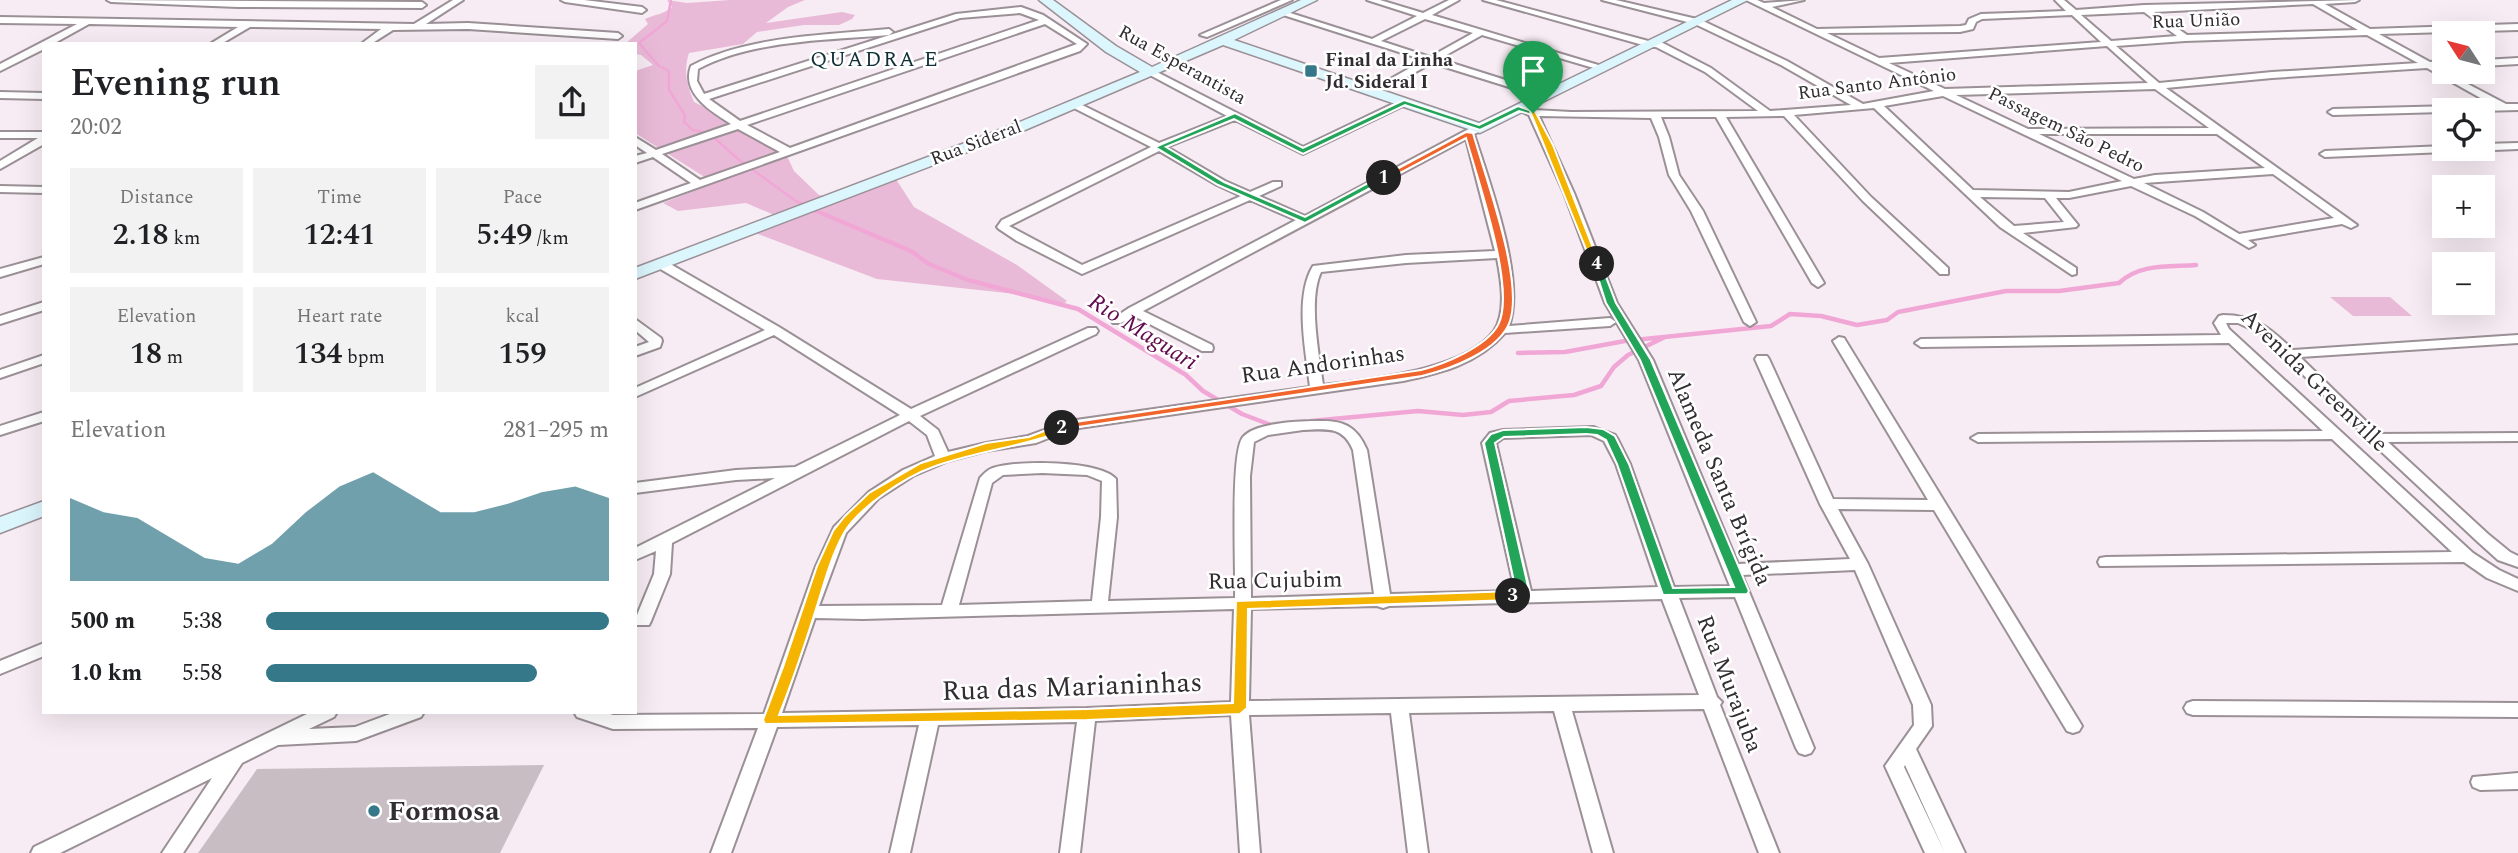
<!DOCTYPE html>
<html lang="en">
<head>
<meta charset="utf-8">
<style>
	:root { --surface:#fff; --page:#f2f2f2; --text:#202124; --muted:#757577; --accent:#357889 }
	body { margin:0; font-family:Spectral,serif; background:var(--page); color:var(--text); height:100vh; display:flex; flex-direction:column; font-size:26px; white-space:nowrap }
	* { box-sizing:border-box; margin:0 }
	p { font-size:23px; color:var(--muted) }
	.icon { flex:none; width:38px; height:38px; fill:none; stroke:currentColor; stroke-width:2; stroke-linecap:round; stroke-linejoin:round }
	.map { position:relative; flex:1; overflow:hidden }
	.side { position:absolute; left:42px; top:42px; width:595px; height:672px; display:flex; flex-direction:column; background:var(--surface); border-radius:0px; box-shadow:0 7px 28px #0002 }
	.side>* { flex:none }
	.needle { width:46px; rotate:306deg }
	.buttons { position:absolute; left:2432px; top:21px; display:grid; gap:14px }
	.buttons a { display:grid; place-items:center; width:63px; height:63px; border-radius:0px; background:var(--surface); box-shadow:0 7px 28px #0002; font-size:35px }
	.pin { position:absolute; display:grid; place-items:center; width:60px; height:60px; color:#fff; margin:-72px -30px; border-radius:50% 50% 50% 0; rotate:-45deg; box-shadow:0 0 7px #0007 }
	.pin .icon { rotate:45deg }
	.km { position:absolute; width:35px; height:35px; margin:-18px; border-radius:50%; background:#222; color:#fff; font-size:19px; line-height:35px; text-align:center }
	.round { display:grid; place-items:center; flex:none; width:74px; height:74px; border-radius:0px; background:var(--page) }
	.summary { display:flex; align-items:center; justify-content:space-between; height:119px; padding:0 28px }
	h1 { font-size:38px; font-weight:600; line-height:52px }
	.figures { display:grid; grid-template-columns:repeat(3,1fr); gap:10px; height:119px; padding:7px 28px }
	.figures div { display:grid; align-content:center; border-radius:0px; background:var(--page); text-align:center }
	.figures b { font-size:30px; font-weight:600 }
	.figures small { font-size:19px; font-weight:400 }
	.figures p { font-size:19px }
	.chart { height:196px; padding:14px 28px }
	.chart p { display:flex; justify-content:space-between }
	.chart svg { width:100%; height:126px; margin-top:7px; fill:var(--accent); opacity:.7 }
	ul { padding:0 28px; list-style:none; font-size:23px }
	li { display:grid; grid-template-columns:112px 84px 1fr; align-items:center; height:52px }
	li i { height:18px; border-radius:9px; background:var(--accent) }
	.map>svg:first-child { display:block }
	.green { fill:#e9bad7 }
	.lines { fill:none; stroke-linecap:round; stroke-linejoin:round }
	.stream-far1 { stroke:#f1a7d6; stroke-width:2.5 }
	.stream { stroke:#f1a7d6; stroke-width:4.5 }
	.building { fill:#c7bdc3 }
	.minor-casing { stroke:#9a9096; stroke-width:4 }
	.secondary-casing { stroke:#9a9096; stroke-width:3 }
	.minor { fill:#fff; fill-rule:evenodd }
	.secondary { fill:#dcf6fd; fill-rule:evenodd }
	.split-1 { fill:#22a559; stroke:#fff; stroke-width:2 }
	.split-2 { fill:#f0652b; stroke:#fff; stroke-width:2 }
	.split-3 { fill:#f5b400; stroke:#fff; stroke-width:2 }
	.split-4 { fill:#22a559; stroke:#fff; stroke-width:2 }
	.split-5 { fill:#f5b400; stroke:#fff; stroke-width:2 }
	.poi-dot { fill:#357889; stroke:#fff; stroke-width:2.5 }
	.labels { text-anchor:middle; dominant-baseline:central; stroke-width:5; stroke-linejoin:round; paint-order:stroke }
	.far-street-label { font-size:19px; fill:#312d30; stroke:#fff }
	.far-poi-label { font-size:19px; font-weight:bold; fill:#312d30; stroke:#fff; text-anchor:start }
	.far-neighbourhood-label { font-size:21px; letter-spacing:2px; fill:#103038; stroke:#fff }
	.street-label { font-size:23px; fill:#312d30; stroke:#fff }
	.water-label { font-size:24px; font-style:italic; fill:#630c4d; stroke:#fff }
	.near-street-label { font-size:28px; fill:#312d30; stroke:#fff }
	.near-poi-label { font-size:28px; font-weight:bold; fill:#312d30; stroke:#fff; text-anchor:start }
</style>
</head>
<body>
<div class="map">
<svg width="2518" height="853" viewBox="0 0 2518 853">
	<rect width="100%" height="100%" fill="#f7ecf3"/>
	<!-- green -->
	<path class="green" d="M667,0L687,3L730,0H805L788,7L766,23L842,12L855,15L852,19L839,25H804L757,32L743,44L689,53C683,71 687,85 694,102L740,124L787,156L794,171L819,195L832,197L892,173L914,207L1017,265L1067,301L1061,306L1024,295L877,279L750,231L779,217L746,203L678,211L663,203L714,183L635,133V71L653,65L641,55L635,54V44H625L648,24L645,19C655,14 663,15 672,7Z
		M2330,297H2390L2412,316H2353Z"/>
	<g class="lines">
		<!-- stream-far1 -->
		<path class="stream-far1" d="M671,0L667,21L639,43L659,66L669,71V90L685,115L684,122L693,130L709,133L739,160L796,201L811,208"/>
		<!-- stream -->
		<path class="stream" d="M807,207L911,251L929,264L968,280L1078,309L1186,375L1203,391L1242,414L1271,425
			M1518,353L1565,352L1625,341L1771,326L1790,314L1821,316L1857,325L1887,320L1898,312L2006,291H2059L2119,283C2140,263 2170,267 2196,265
			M1311,421L1418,411L1463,415L1491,412L1509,401L1574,395L1601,386L1614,367L1628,355L1665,337"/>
	</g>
	<!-- building -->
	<path class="building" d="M544,765L500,853H198L257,769Z"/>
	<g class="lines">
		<defs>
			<path id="minor" d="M107,0L422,2L426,5L422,8L238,7L111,2Z
				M453,0H463L426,24L468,23L618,33L622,36L618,39L468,29L393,30L371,44H361L381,29L250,27L221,44H210L238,27L89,24L53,44H44V49L0,71V64L77,24L0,23V17L414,24Z
				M561,0H584L642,7L646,10L642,13L565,2Z
				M1281,0H1292L1207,37L1200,35Z
				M1367,0H1380L1423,13L1449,0H1459L1432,15L1605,67L1597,69L1482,35L1439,59L1547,93V97H1541L1432,63L1374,95L1371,94V90L1424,60L1277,13L1284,11L1372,39L1417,16ZM1425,19L1473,33L1430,57L1381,41Z
				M1483,0H1496L1652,42L1659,41L1711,68L1770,111L1851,105L1781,65L1695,24L1602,0H1616L1701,20L1787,61L1863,104L1934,91L1746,0H1757L1764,3L1804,0L1772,7L1817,29L1960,26L1966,25L1969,19L1981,14L2066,11L2055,0H2064L2076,10L2144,5L2359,0L2355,2L2325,4L2370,29L2518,24V30L2379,34L2430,62L2445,61V67H2439L2445,72L2506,104H2518V110L2333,115L2328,112L2333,109L2493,105L2427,68L2272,78L2166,88L2357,225L2351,228L2342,224L2248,240L2255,245L2249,248L2195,216L2131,186L2069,198H2056L2078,225L2076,227L2023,233L2076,268V274L2072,275L2000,227L1874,108L1794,115L1871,197L1948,268V274H1940L1863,201L1784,116L1726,117L1824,283L1818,287L1812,283L1716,117H1661L1669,137L1679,175L1703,211L1756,322L1750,326L1744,322L1691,211L1669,175L1659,137L1651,118L1539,116L1574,193L1617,303L1653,360L1738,564L1850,559L1820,504L1755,359L1757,356H1767L1769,359L1833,499L1928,500L1833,341L1839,337L1844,338L2079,721L2082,726L2079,731L2073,733L2067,731L1934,510L1838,509L1868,564L1931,705L1932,726L1916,749L1965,853H1945L1905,765L1904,767L1945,853H1925L1885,766L1914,725L1913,705L1855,570L1742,575L1814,748L1811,753L1805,755L1799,753L1796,748L1735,597L1679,598L1717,697L1722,702L1720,705L1779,853H1759L1704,709L1572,711L1613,853H1593L1554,711L1409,713L1428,853H1408L1391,713L1249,715L1260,853H1240L1231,715L1095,721L1080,853H1060L1077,722L938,725L910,853H890L919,725L777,727L731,853H711L758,728L613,729L577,717L574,712H605L613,715L764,714L816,566L834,527L869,492L903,470L935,456L927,435L909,421L672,543L670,574L651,621L649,625H637L635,620L654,574L656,551L635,560V548L775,478L736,480L635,493V483L736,470L795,467L900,415L774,335L635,397V388L765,330L657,267V261H665L779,327L911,409L1088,328H1096L1098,331L1096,334L920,416L938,430L948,452L986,443L1028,436L1069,421L1310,387C1306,353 1294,297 1313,266L1406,255L1495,251L1466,139L1143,311L1212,345L1213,348L1212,351H1202L1134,316L1121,323H1113L1111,320L1129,308L1296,220L1250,200L1082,274L1017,241L999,229L997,227L1002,220L1151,147L1070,106V102H1076L1159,143L1227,116L1148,74V70L1151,69L1303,147L1401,100H1407V104L1303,154L1235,120L1167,147L1225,181L1250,192L1273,182H1281V186L1259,196L1305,216L1465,131L1473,127H1481V131L1474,134C1489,181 1526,280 1509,326L1610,318L1616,322L1610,326L1505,333C1478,364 1441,373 1403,381L1072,429L1036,443L986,451L948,461L913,476L879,498L846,533L819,606L942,605L980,478C984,474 987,470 993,468C1016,460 1100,460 1116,479L1117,517L1108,601L1235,598C1236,570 1230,452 1243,437C1255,423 1298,421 1316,421C1343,420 1356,425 1367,450L1390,594L1515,591L1482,443L1490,433L1503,430L1593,427L1615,435L1617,438L1630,464L1674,587L1730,586L1639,360L1605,303L1564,193L1529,115L1513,108L1518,105L1534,110L1571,112L1758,111L1705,72L1656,47H1650ZM2313,4L2358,30L2187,35L2154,12ZM2144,12L2177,36L2111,41L2081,15ZM2072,15L2101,42L1879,58L1827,33L1960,32L1973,29L1976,22L1982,19ZM2367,35L2418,63L2272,72L2159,83L2116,46L2185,41ZM2107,46L2148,83L1945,89L1889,63ZM2155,89L2209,128L2028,129L1956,95ZM1943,96L2122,181L2069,192L1973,190L1884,106ZM2039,134H2217L2265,168L2155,175L2134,179ZM1159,151L1217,185L1241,196L1082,265L1009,226ZM2273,174L2334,218L2239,234L2203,212L2144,183ZM1980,197L2045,198L2064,222L2014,226ZM1497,258C1501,279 1507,312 1494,331C1465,371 1368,379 1323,385C1319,355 1308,299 1321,272L1406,263ZM1303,430C1327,429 1343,426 1353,450L1374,594L1251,598L1250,476L1254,442L1268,435ZM1591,435L1604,441L1616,464L1658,587L1531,591L1496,443L1503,438ZM1042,473L1087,475L1102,481L1101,517L1092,601L959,605L992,483L1003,475ZM1662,599L1699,695L1249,701L1251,609L1377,606L1383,608L1389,606ZM1234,609L1231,702L1087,708L782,713L815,618L863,619Z
				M1021,7L1043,15L1087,44L1080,51L635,210V203L691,183L653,157L635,163V156L647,153L635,145V137L656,150L731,124C710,111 681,93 691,66C747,36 826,35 889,29L893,32L889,35C829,40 752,40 698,69L697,81L704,94L956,14ZM1020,13L1039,20L740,121L709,99L960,18ZM1045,24L1077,44L790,148L747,125ZM738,129L780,152L700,180L662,154Z
				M2518,58V64L2483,66V60Z
				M0,92L44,93V99L0,98Z
				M0,132H44V144L0,169V161L38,138H0Z
				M2518,143V149L2325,157L2320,154L2325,151L2445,146V149H2483V144Z
				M0,186L44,187V193L0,192Z
				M44,257V264L0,277V269Z
				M44,302V310L0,324V316Z
				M2223,315C2255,315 2270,328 2293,350L2518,335V343L2300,357L2379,434L2518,433V441L2388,442L2488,534L2510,552L2518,556V567L2498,560L2478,542L2370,441L2262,334L2238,323H2226L2229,329L2473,553L2499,570L2518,579V591L2487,578L2464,562L2100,566L2098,562L2100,558L2106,557L2452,552L2332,439L1978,442L1971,438L1978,434L2323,431L2229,343L1921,347L1915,343L1921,339L2221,335L2214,323L2219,316Z
				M635,319L661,338L662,341L660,347L635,356V347L649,342L635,330Z
				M44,355V363L0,378V370Z
				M44,412V421L0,435V426Z
				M44,643V656L0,674V661Z
				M2193,701L2518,703V717L2193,715L2187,713L2184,708L2187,703Z
				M311,712H337L334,717L309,729L355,727L395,712H424L421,717L356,741L278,745L242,763L183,853H162L212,778L60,853H31L34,847Z
				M2518,773V789L2480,790L2473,787L2471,782L2473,777Z"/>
			<path id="secondary" d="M1039,0H1053L1116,46L1152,67L1301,0H1317L1234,40L1479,123L1732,0H1748L1480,133L1223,45L1025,130L635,279V268L1015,124L1140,72L1106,52Z
				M44,501V516L0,533V517Z"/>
		</defs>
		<!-- minor casing -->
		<use href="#minor" class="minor-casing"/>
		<!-- secondary casing -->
		<use href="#secondary" class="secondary-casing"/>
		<!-- minor -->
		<use href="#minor" class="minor"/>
		<!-- secondary -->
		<use href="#secondary" class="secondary"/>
	</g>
	<!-- split-1 -->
	<path class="split-1" d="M1404,100L1479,125L1518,106L1537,113L1533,115L1519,111L1480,130L1405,105L1303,154L1234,119L1166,147L1224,182L1305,217L1381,176L1389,178L1305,223L1218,185L1155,147L1235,113L1303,148Z"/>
	<!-- split-2 -->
	<path class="split-2" d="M1466,132L1473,133C1485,177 1524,280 1510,321C1500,351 1450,369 1422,376L1058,430V425L1062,424L1421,370C1444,364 1486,347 1498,325C1517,290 1477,178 1466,138L1387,180L1380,178Z"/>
	<!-- split-3 -->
	<path class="split-3" d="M1062,424L1066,425V430C1023,447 977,451 933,467C905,477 858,508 844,533C831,556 824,584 816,609C805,644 793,680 779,715L1087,709L1233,703L1236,601L1513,591L1519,596L1513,600L1248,609L1247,708L1240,714L1087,720L765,724L763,720L783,667L817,566L833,531L845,516L869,493L921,463L986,443L1029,437Z"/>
	<!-- split-4 -->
	<path class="split-4" d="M1593,262L1601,264L1616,303L1651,360L1749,591L1747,594L1663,595L1617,464L1606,440L1597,435L1586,434L1504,437L1495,443L1530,595L1528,598L1513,600L1506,596L1508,592L1516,591L1484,443L1491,434L1503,430L1586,427L1603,429L1615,436L1629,464L1673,588L1734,587L1640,360L1606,303Z"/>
	<!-- split-5 -->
	<path class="split-5" d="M1530,111H1535L1553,145L1600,266L1592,264Z"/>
	<!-- markers -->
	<g class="poi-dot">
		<rect x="1304" y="64" width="14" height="14" rx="3.5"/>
		<circle cx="374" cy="811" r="7"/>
	</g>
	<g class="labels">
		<!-- far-street labels -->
		<g class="far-street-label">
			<text transform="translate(2196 21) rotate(-2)">Rua União</text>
			<text transform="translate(1182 65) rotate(29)">Rua Esperantista</text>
			<text transform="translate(1877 84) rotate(-7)">Rua Santo Antônio</text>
			<text transform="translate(2066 130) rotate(26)">Passagem São Pedro</text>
			<text transform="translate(976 143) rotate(-21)">Rua Sideral</text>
		</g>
		<!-- far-poi labels -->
		<g class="far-poi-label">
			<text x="1325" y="60">Final da Linha<tspan x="1325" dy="22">Jd. Sideral I</tspan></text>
		</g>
		<!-- far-neighbourhood labels -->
		<g class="far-neighbourhood-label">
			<text x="875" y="60">QUADRA E</text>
		</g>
		<!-- street labels -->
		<g class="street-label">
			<text transform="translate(1323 365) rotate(-8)">Rua Andorinhas</text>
			<text transform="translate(2314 381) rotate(44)">Avenida Greenville</text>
			<text transform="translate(1719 477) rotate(67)">Alameda Santa Brígida</text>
			<text transform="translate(1275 581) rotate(-1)">Rua Cujubim</text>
			<text transform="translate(1729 684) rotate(69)">Rua Murajuba</text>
		</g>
		<!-- water labels -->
		<g class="water-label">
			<text transform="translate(1143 332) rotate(32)">Rio Maguari</text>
		</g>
		<!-- near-street labels -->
		<g class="near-street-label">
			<text transform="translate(1072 687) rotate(-2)">Rua das Marianinhas</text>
		</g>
		<!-- near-poi labels -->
		<g class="near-poi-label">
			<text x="388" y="811">Formosa</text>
		</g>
	</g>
</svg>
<div class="buttons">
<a><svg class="needle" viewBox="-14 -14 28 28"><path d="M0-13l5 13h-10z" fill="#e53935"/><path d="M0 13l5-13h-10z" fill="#757577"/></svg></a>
<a><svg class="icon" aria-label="locate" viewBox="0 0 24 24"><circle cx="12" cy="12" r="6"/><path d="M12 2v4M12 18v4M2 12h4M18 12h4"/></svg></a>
<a>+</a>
<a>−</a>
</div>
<div class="pin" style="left:1533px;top:113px;background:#1e9e55"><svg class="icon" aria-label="arrive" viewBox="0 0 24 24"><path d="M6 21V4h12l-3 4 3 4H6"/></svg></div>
<b class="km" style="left:1384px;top:178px">1</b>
<b class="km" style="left:1062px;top:428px">2</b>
<b class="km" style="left:1513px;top:596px">3</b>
<b class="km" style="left:1597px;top:264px">4</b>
<section class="side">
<div class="summary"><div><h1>Evening run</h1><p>20:02</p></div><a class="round"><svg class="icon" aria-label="share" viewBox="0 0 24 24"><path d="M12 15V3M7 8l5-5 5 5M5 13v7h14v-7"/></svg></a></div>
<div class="figures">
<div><p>Distance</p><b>2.18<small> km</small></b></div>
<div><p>Time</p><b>12:41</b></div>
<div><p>Pace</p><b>5:49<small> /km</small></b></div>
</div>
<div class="figures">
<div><p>Elevation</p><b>18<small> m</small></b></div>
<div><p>Heart rate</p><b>134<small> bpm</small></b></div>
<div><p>kcal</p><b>159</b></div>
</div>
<div class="chart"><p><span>Elevation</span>281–295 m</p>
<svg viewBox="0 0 160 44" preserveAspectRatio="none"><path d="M0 44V15L10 20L20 22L30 29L40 36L50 38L60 31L70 20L80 11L90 6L100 13L110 20L120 20L130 17L140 13L150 11L160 15V44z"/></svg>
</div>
<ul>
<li><b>500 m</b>5:38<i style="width:100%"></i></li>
<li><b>1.0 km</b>5:58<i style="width:79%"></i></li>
</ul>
</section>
</div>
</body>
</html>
